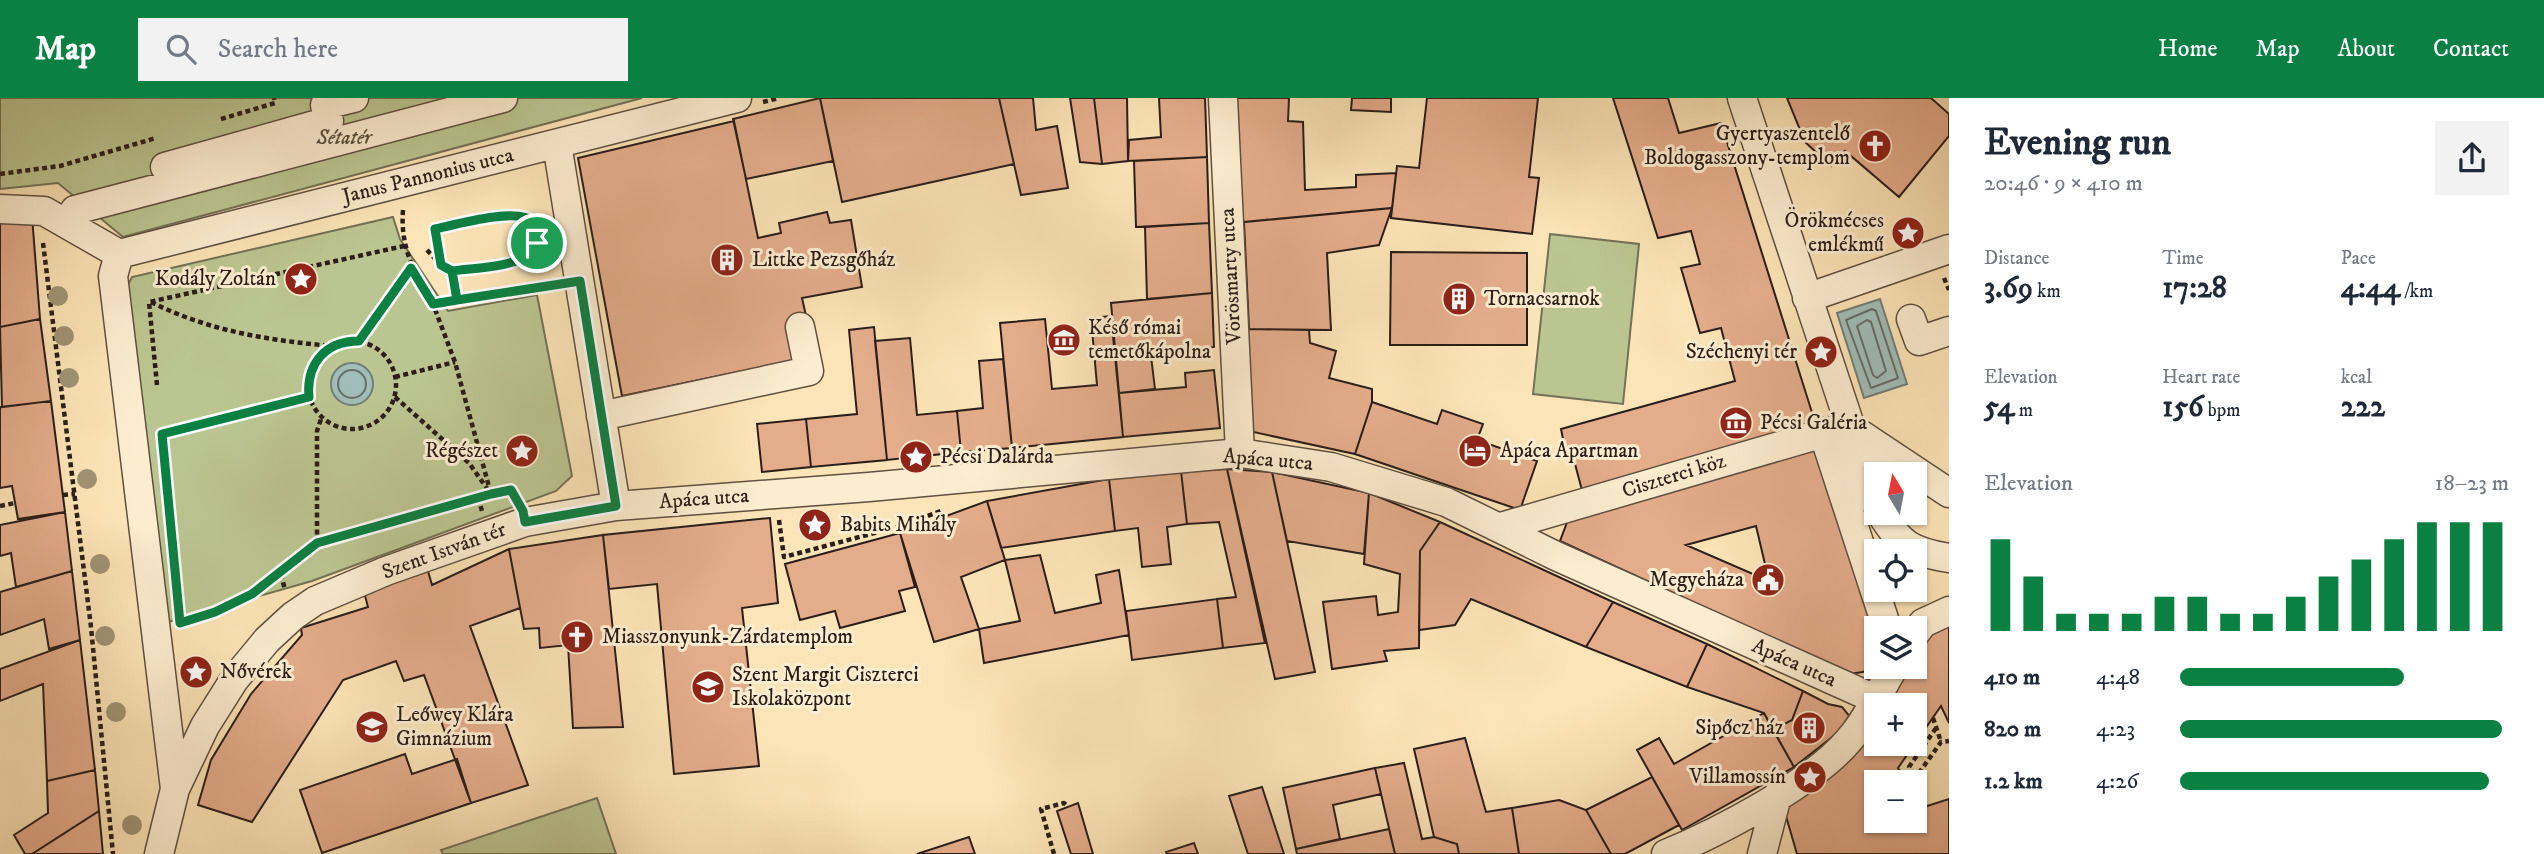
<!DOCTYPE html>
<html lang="en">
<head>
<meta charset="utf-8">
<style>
	:root { --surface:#fff; --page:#f2f2f3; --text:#1f2937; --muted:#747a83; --accent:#0b8043 }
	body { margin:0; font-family:"IM FELL DW Pica",serif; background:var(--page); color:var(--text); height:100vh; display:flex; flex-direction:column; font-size:26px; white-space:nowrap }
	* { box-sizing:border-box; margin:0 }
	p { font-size:23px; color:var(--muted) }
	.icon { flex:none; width:38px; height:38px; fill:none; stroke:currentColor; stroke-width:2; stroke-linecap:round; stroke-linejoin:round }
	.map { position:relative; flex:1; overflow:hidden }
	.panel { display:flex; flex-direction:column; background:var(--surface); width:595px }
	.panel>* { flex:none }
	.needle { width:46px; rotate:350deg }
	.buttons { position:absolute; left:1864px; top:364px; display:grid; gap:14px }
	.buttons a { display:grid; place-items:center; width:63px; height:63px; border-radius:0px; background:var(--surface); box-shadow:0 2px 5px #0004; font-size:35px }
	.pin { position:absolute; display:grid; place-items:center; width:60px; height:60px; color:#fff; margin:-30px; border:4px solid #fff; border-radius:50%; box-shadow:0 2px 7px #0007 }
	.round { display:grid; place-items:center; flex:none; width:74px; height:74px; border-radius:0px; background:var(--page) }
	.overview { display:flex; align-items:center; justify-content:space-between; height:119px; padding:0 35px }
	h1 { font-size:38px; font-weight:800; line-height:52px }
	.metrics { display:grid; grid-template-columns:repeat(3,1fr); gap:10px; height:119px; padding:7px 35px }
	.metrics div { display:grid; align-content:center }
	.metrics b { font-size:30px; font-weight:800 }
	.metrics small { font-size:19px; font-weight:400 }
	.metrics p { font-size:19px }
	.chart { height:196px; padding:14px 35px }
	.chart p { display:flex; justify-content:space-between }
	.chart svg { width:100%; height:126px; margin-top:7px; stroke:var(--accent); stroke-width:6 }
	ul { padding:0 35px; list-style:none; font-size:23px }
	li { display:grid; grid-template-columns:112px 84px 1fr; align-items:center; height:52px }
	li i { height:18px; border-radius:9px; background:var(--accent) }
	header { display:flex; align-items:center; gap:42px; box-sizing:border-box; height:98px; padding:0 35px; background:var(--accent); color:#fff }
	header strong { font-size:33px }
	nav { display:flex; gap:38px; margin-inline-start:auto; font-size:24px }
	.search { width:490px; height:63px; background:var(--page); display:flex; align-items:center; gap:18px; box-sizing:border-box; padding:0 24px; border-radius:0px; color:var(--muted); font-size:26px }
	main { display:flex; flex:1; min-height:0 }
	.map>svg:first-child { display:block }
	.green { fill:#bbc591; stroke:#737254; stroke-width:2 }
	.water { fill:#a1bdb7; stroke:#727d77; stroke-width:2 }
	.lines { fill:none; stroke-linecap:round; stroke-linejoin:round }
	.shore { stroke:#666e68; stroke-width:2 }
	.building { fill:#e3ac8b; stroke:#2b1e18; stroke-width:2; fill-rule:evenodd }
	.minor-casing { stroke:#5f5040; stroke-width:31 }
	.path { stroke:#2b1e18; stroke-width:4.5; stroke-dasharray:5 3.5; stroke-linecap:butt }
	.minor { stroke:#fcedd0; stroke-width:28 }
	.tree { fill:#a09373 }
	.route-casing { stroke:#fff; stroke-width:14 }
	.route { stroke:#0b8043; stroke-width:9 }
	.labels { text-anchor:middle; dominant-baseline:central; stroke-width:6; stroke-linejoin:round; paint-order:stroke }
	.poi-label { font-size:21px; fill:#2b1e18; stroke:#fcedd0; text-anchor:start }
	.park-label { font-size:21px; font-style:italic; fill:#56503c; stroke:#fcedd0 }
	.street-label { font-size:21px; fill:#2b1e18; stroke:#fcedd0 }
</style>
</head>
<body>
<header>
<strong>Map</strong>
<div class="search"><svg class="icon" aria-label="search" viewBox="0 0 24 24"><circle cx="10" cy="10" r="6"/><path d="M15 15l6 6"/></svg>Search here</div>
<nav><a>Home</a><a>Map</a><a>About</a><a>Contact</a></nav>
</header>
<main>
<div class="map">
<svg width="1949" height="756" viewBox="0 0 1949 756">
	<rect width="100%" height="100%" fill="#fbe4b7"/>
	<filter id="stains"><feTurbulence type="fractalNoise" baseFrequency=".00286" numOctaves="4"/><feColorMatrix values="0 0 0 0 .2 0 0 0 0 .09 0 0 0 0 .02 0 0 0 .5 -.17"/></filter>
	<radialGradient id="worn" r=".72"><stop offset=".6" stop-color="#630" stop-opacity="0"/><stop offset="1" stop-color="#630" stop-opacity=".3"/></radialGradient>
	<!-- green -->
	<path class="green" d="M0,0H642L123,139L58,85L0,91Z
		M393,119L400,141L448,213L537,197L572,378L556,393L312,483L168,524L122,199L132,179Z
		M1550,136L1639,146L1623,306L1533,296Z
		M597,700L616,756H443L441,752Z"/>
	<!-- water -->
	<path class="water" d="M1880,201L1907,286L1864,300L1837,215Z
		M331 286a21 21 0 1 1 42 0a21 21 0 1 1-42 0Z"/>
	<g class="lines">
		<!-- shore -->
		<path class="shore" d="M1872,211L1876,213L1898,280L1871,290L1846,222Z
			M1867,222L1871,224L1886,273L1877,280L1873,277L1857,228Z
			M338 286a14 14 0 1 1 28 0a14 14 0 1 1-28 0Z"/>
	</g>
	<!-- building -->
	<path class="building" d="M820,0H999L1014,66L842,104Z
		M820,0L833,63L746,81L733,21Z
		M999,0H1033L1036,32L1057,28L1068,90L1021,97Z
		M1070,0H1094L1102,66L1080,64Z
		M1094,0H1127L1128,63L1102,66Z
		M1159,0H1205L1207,59L1128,63L1129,42L1161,39Z
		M1230,0H1289L1288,23L1303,24L1305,92L1356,89V77L1396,75L1392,110L1235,125Z
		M1352,0H1391V14L1351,12Z
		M1427,0H1538L1529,79L1539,80L1532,136L1391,120L1397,68L1419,70Z
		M1613,0H1668L1679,35L1721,25L1815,324L1583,396L1575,366H1568L1561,331L1735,283L1721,230L1700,235L1681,170L1700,166L1691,133L1658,140Z
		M1787,0H1931L1949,16V38L1899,99L1845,53L1831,68L1805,44Z
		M734,23L758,140L781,135L779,125L827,114L830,125L851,122L862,189L802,200L808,227L795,262L622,298L578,60Z
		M1207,59L1209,125L1136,129L1134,63Z
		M1392,110L1379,147L1327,155L1331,232L1249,231L1244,124Z
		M32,118L40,221L0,229V119Z
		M1209,125L1212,195L1147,201L1145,129Z
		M1391,154L1527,155V247H1390Z
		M1212,195L1214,249L1151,258L1155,291L1119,295L1111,205Z
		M1111,218L1123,339L1012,350L1000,225L1045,221L1052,291L1097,287L1091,220Z
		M40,221L51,303L2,309L0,229Z
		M874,229L887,362L811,369L806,321L857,316L849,232Z
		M1249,231L1309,232L1310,245L1336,253L1329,280L1372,291V304L1355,356L1244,332L1241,232Z
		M910,240L917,317L957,313L961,354L887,362L875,243Z
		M1003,261L1012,350L961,354L957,313L983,310L979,263Z
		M1214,272L1220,330L1123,339L1119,295L1186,289L1185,275Z
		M51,303L65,414L18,421L12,388L0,390V309Z
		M1372,304L1437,326L1442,312L1483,326L1477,342L1537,363L1520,412L1355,356Z
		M806,321L811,369L762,374L757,326Z
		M1815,347L1876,530V566L1863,574L1849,576L1560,443L1571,414ZM1756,428L1769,483L1686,447Z
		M1227,371L1272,374L1315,574L1275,581Z
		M1227,371L1265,545L1223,550L1217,501L1236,499L1219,424L1187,426L1181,373Z
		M1181,373L1187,426L1167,429L1171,466L1142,469L1138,430L1115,433L1109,381Z
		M1272,374L1369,395L1364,456L1287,443Z
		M1109,381L1115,433L1001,450L987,403Z
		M1369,395L1440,424L1420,453L1419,550L1384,553L1387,563L1332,571L1323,504L1376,498L1378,517L1398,514L1400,476L1364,466Z
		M987,403L1005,462L961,479L979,531L934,544L900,435Z
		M65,414L72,473L16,489L11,455L0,458V427Z
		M770,420L778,505L742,510L759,668L674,676L657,486L609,491L603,437Z
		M1440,424L1613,504L1586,549L1471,501L1455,527L1419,532L1420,453Z
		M900,435L915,489L899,493L905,513L840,530L835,513L800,522L785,466Z
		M603,437L623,629L573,630L568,547L540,550L539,530L524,531L509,451Z
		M509,451L520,510L470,528L528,687L471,705L424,577L404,583L396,563L343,582L252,724L198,707L211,662L251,596L302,537L301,530L368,509L364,494L428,473L432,487Z
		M1040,457L1055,515L1101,505L1096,477L1119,472L1129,537L984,565L979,531L1020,523L1005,462Z
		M72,473L80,542L49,551L44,521L0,537V494Z
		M1217,501L1223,550L1132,562L1126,513Z
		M1613,504L1707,546L1687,589L1586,549Z
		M1949,527V625L1941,608L1898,670L1907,684H1876V723H1914V695L1924,709L1949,701V756H1797L1781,701L1876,612V646H1914V607H1879L1902,569H1914V547L1919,541Z
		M80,542L95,672L47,683L43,586L0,603V571Z
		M1707,546L1803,593L1792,622L1773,632L1764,615L1687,589Z
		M1803,593L1828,606L1842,609L1850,619L1845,629L1794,669L1773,632L1792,622Z
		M1764,615L1794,669L1682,732L1637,652L1659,640L1674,666Z
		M1465,640L1486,714L1512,710L1519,756H1459L1457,746L1434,739L1414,651Z
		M405,656L412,676L457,661L471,705L322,755L300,692Z
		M1404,665L1422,741L1434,739L1457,746L1459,756H1395L1375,670Z
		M1375,670L1381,696L1333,707L1340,741L1296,751L1283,690Z
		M95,672L99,713L32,756H25L14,737L48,715L47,683Z
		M1652,679L1679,727L1625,756H1611L1586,712Z
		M1262,689L1284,756H1248L1229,698Z
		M1559,702L1586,712L1611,756H1519L1512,710Z
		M1078,705L1093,756H1071L1057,713Z
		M99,713L103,756H32Z
		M1389,731L1395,756H1297L1296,751Z
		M969,739L975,756H917Z
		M1194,745L1198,756H1167L1166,754Z"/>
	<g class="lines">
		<defs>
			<path id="minor" d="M1223,0L1240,355
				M1742,0L1876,406
				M557,46L616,408
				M165,69L329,23L325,7L354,0
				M0,111L44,113L119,156
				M66,125L75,112L503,0
				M119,156L737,0
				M119,156L113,178L175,691
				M1807,200L1949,151
				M1911,221L1919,243L1949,233
				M601,318L809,273L800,229
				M1848,328L1949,395
				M1823,334L1887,530
				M1881,415C1900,447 1912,454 1949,460
				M1501,429L1848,328
				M1914,537L1923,525L1949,513
				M159,756L175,691L205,628L234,582L267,542L293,518L315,503L386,473L525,424L616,408L869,389L1240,355L1331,369L1446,404L1556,458L1875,601
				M1666,756C1719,734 1812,686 1849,642C1868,621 1879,593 1894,569
				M1762,756L1777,698"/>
		</defs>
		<!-- minor casing -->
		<use href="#minor" class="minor-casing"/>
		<!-- path -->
		<path class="path" d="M763,4L779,0
			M221,21L275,5L274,0
			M0,76L60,68L156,40
			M403,112C400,149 414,175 433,206L555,186
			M515,117L530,121L535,127L537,145L534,152L524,161L452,173L441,167L434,131Z
			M43,145L91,529L113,756
			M427,152L441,167
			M452,173L457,202
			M1944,180L1949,192
			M151,204C209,233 267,242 331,248
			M359,243L411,170
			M308 287a44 44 0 1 1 88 0a44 44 0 1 1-88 0Z
			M395,279L455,264
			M157,287L149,204L404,148
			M395,299L469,365L491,396L511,392L515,400
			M162,336L309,299
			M63,397L75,396
			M478,400L482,413
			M0,408L15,405
			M779,422L784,459L897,429L941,413
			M317,445V333L322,318
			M281,476L285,492
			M182,524L215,514L252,496L317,445L491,396L455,264L433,206
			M1933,620L1941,644
			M1914,682L1941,644L1949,643
			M1924,709L1909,669L1936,630
			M1054,756L1041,711L1064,705L1068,709"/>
		<!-- minor -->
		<use href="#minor" class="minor"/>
	</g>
	<!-- trees -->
	<g class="tree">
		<circle cx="58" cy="198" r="10"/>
		<circle cx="64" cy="238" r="10"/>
		<circle cx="69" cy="280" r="10"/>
		<circle cx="87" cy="381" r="10"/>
		<circle cx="100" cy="466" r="10"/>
		<circle cx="105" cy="538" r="10"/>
		<circle cx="116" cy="614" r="10"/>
		<circle cx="132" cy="727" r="10"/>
	</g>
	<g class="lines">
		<defs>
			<path id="route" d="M537,145C527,171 476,169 452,173L457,202L433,206L411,170L359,243C325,243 306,266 309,299L162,336L180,525L215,514L252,496L317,445L491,396L511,392L523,413L525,424L616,408L580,183L457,202L452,173L441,167L435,131C454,127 518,109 532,123C537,129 536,138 537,145"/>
		</defs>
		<!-- route casing -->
		<use href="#route" class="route-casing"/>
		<!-- route -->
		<use href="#route" class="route"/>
	</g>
	<!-- icons -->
	<defs>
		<symbol id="church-disc" viewBox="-11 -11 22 22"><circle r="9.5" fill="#8f2418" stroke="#fcedd0"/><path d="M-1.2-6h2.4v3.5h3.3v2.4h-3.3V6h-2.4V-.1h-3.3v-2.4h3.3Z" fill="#fff"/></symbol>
		<symbol id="sight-disc" viewBox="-11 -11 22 22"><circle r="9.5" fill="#8f2418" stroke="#fcedd0"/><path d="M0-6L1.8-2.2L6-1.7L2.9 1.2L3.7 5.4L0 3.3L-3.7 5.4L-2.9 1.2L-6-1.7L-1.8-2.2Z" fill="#fff"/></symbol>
		<symbol id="building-disc" viewBox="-11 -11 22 22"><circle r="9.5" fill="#8f2418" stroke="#fcedd0"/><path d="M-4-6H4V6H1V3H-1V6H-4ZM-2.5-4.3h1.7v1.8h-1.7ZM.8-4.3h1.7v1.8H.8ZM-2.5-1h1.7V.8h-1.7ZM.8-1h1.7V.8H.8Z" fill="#fff"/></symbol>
		<symbol id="museum-disc" viewBox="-11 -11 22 22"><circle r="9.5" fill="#8f2418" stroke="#fcedd0"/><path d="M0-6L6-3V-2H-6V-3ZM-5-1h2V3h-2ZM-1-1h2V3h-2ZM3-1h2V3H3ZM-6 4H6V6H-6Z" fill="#fff"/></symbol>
		<symbol id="hotel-disc" viewBox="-11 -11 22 22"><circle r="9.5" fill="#8f2418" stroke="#fcedd0"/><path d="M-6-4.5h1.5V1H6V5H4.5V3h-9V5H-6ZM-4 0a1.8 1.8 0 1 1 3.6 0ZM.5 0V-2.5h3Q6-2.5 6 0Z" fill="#fff"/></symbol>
		<symbol id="civic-disc" viewBox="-11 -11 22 22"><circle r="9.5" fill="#8f2418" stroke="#fcedd0"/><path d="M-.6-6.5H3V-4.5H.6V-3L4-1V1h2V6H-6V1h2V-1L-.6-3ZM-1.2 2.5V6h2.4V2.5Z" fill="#fff"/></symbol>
		<symbol id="school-disc" viewBox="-11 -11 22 22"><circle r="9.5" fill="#8f2418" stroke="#fcedd0"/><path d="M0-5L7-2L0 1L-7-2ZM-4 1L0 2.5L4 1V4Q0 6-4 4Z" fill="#fff"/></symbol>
	</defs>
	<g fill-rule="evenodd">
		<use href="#church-disc" x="1856" y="29" width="38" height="38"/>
		<use href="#sight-disc" x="1889" y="116" width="38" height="38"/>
		<use href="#building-disc" x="708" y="143" width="38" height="38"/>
		<use href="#sight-disc" x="282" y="162" width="38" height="38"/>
		<use href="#building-disc" x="1440" y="182" width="38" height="38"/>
		<use href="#museum-disc" x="1045" y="223" width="38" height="38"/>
		<use href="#sight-disc" x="1802" y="235" width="38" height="38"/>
		<use href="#museum-disc" x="1717" y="306" width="38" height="38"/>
		<use href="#sight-disc" x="503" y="334" width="38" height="38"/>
		<use href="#hotel-disc" x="1456" y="334" width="38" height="38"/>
		<use href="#sight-disc" x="897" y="340" width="38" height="38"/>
		<use href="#sight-disc" x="796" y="408" width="38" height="38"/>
		<use href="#civic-disc" x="1749" y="463" width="38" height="38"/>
		<use href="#church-disc" x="558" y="520" width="38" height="38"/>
		<use href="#sight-disc" x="177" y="555" width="38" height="38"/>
		<use href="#school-disc" x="689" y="570" width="38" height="38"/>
		<use href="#school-disc" x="353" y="610" width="38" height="38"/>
		<use href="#building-disc" x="1790" y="611" width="38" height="38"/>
		<use href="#sight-disc" x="1791" y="660" width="38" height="38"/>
	</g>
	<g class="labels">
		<!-- poi labels -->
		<g class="poi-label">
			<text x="1850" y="36" text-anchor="end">Gyertyaszentelő<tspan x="1850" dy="24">Boldogasszony-templom</tspan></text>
			<text x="1884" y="123" text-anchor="end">Örökmécses<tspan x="1884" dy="24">emlékmű</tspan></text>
			<text x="752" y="162">Littke Pezsgőház</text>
			<text x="276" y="181" text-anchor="end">Kodály Zoltán</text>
			<text x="1484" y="201">Tornacsarnok</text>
			<text x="1088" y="230">Késő római<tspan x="1088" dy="24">temetőkápolna</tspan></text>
			<text x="1797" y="254" text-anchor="end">Széchenyi tér</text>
			<text x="1760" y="325">Pécsi Galéria</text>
			<text x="498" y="353" text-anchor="end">Régészet</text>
			<text x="1500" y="353">Apáca Apartman</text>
			<text x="940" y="359">Pécsi Dalárda</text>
			<text x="840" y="427">Babits Mihály</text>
			<text x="1744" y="482" text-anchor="end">Megyeháza</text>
			<text x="602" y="539">Miasszonyunk-Zárdatemplom</text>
			<text x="220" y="574">Nővérek</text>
			<text x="732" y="577">Szent Margit Ciszterci<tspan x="732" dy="24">Iskolaközpont</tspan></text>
			<text x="396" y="617">Leőwey Klára<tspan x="396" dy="24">Gimnázium</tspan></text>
			<text x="1784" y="630" text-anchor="end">Sipőcz ház</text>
			<text x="1786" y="679" text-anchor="end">Villamossín</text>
		</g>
		<!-- park labels -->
		<g class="park-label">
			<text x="344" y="40">Sétatér</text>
		</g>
		<!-- street labels -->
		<g class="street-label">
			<text transform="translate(428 78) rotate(-14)">Janus Pannonius utca</text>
			<text transform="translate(1231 178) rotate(-93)">Vörösmarty utca</text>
			<text transform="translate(1268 362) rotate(5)">Apáca utca</text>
			<text transform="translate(1674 378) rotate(-17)">Ciszterci köz</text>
			<text transform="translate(704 401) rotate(-4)">Apáca utca</text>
			<text transform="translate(444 453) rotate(-20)">Szent István tér</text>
			<text transform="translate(1794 565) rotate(24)">Apáca utca</text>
		</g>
	</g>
	<rect width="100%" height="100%" filter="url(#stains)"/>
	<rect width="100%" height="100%" fill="url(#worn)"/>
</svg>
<div class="buttons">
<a><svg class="needle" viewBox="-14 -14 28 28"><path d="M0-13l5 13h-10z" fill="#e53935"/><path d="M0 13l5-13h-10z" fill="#747a83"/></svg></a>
<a><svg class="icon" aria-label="locate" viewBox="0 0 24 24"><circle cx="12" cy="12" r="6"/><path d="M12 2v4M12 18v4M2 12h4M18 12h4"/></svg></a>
<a><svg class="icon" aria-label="layers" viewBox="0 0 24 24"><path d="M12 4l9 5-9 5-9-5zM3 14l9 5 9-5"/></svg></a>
<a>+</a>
<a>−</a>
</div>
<div class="pin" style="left:537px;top:145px;background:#1e9e55"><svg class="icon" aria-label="arrive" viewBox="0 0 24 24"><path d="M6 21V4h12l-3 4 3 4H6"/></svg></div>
</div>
<section class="panel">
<div class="overview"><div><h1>Evening run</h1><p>20:46 · 9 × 410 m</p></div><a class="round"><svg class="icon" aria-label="share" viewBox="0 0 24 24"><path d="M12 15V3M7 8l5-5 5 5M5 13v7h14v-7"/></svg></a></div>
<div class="metrics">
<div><p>Distance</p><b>3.69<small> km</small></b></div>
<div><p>Time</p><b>17:28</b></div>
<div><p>Pace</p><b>4:44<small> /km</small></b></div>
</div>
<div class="metrics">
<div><p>Elevation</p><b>54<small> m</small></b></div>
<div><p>Heart rate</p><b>156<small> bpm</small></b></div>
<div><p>kcal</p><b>222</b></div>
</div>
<div class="chart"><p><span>Elevation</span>18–23 m</p>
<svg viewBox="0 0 160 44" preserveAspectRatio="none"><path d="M5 44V12M15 44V25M25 44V38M35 44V38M45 44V38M55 44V32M65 44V32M75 44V38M85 44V38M95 44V32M105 44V25M115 44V19M125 44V12M135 44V6M145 44V6M155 44V6"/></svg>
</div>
<ul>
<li><b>410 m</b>4:48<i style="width:68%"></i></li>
<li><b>820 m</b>4:23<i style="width:98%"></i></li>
<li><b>1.2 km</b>4:26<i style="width:94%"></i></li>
</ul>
</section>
</main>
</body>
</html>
